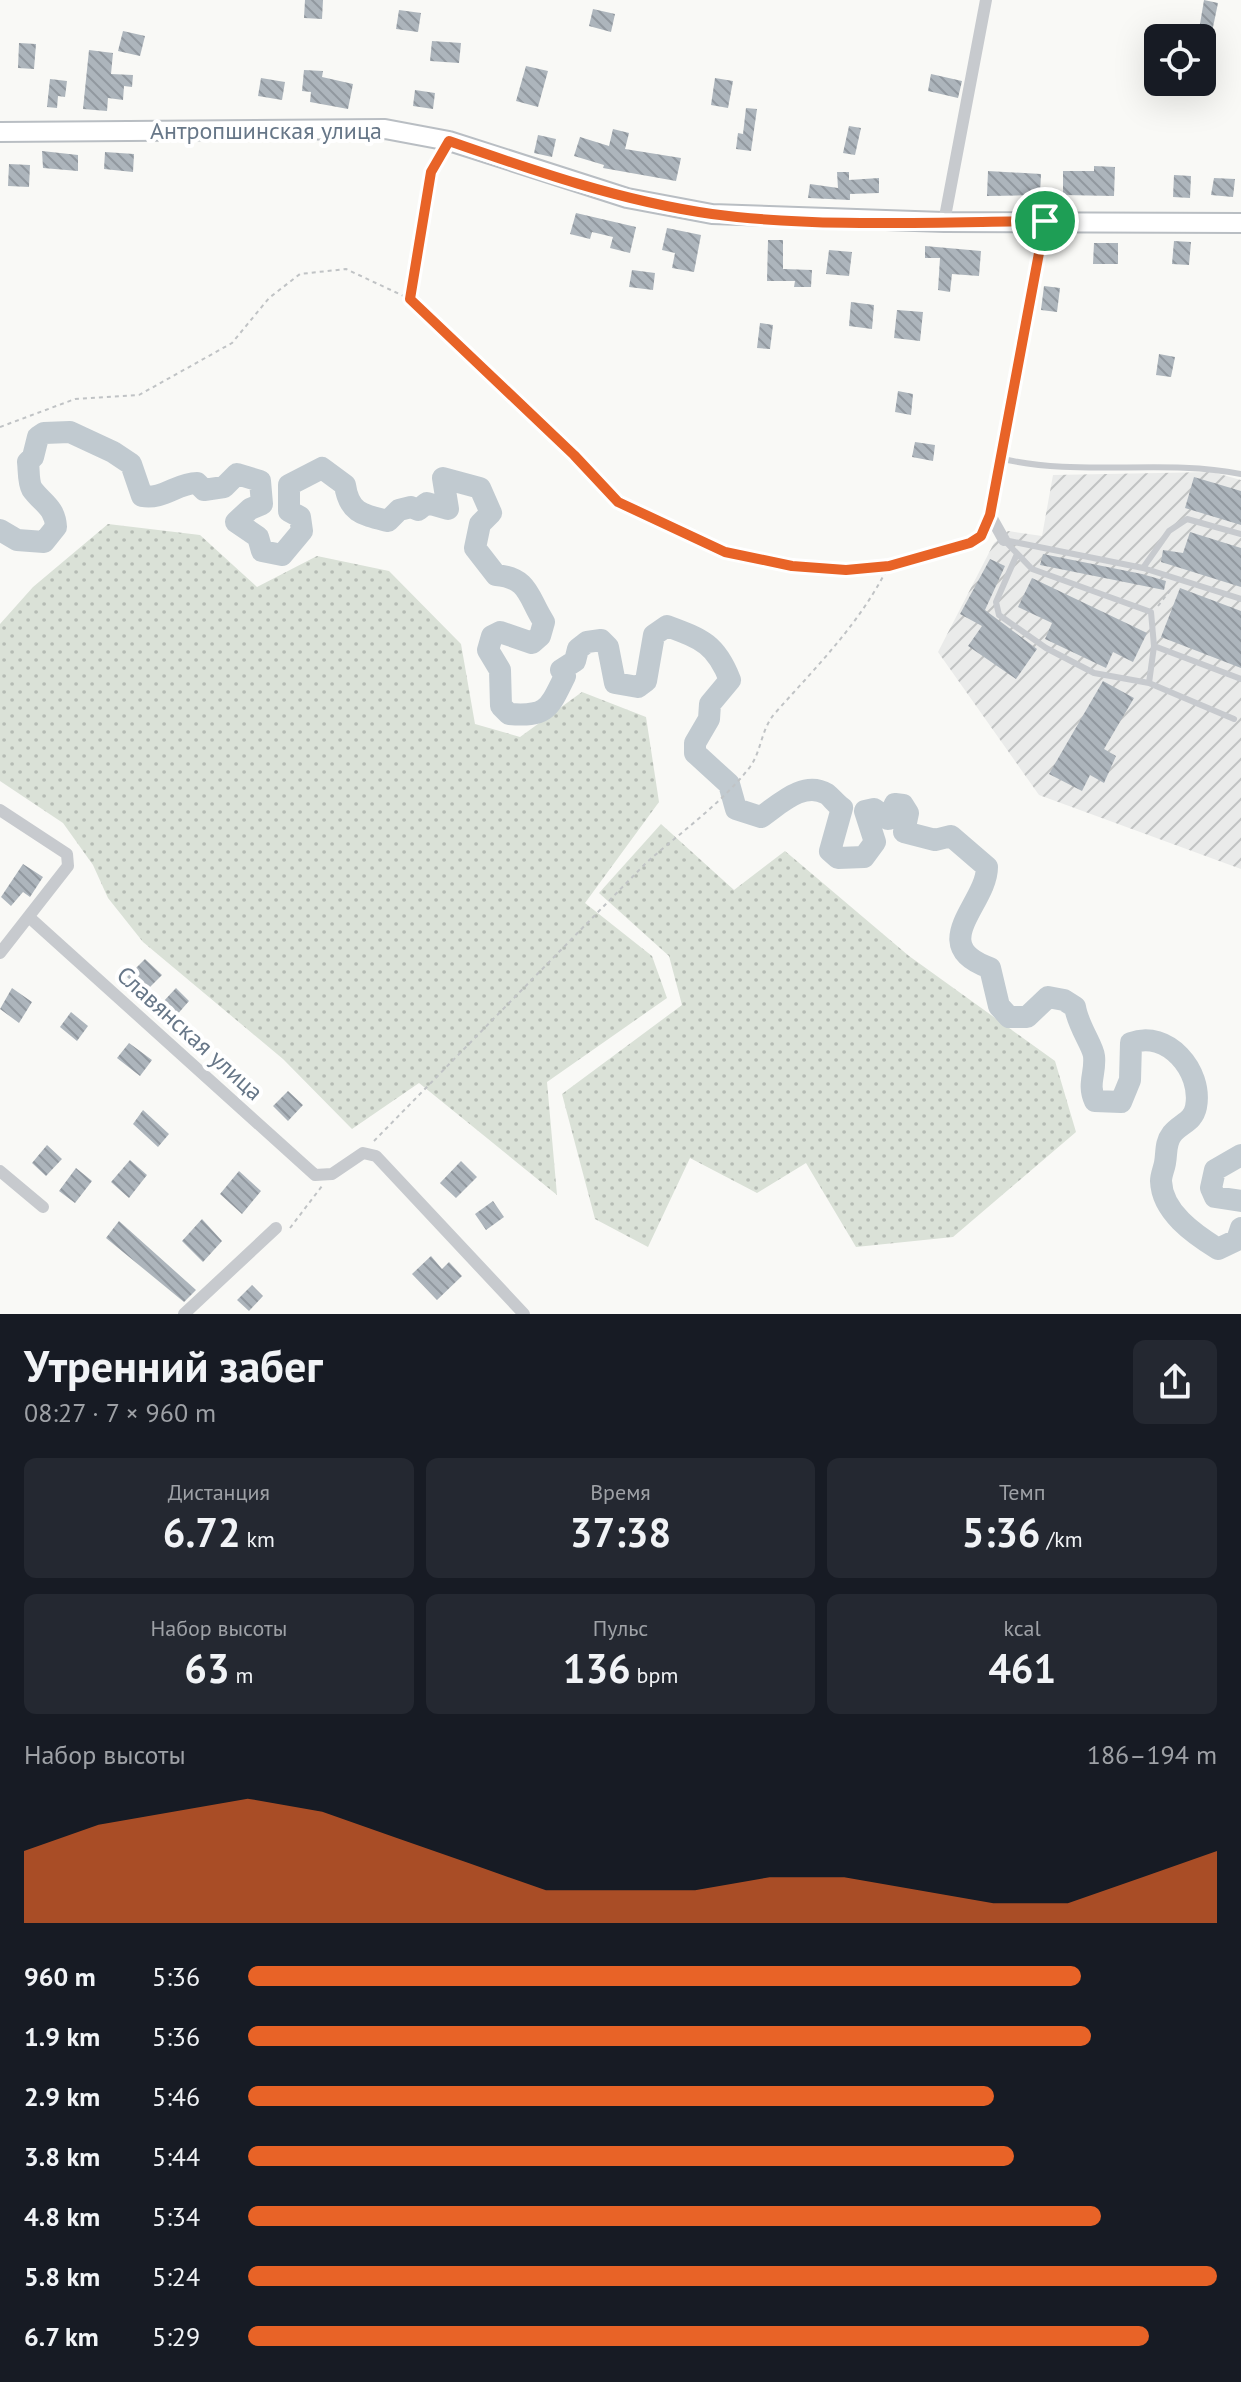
<!DOCTYPE html>
<html lang="ru">
<head>
<meta charset="utf-8">
<style>
	:root { --surface:#171b24; --page:#242831; --text:#f1f3f6; --muted:#9ea1a6; --accent:#e86327 }
	body { margin:0; font-family:"PT Sans",sans-serif; background:var(--page); color:var(--text); height:100vh; display:flex; flex-direction:column; font-size:30px; white-space:nowrap }
	* { box-sizing:border-box; margin:0 }
	p { font-size:26px; color:var(--muted) }
	.icon { flex:none; width:44px; height:44px; fill:none; stroke:currentColor; stroke-width:2; stroke-linecap:round; stroke-linejoin:round }
	.map { position:relative; height:1314px; overflow:hidden }
	.panel { display:flex; flex-direction:column; background:var(--surface); flex:1 }
	.panel>* { flex:none }
	.tools { position:absolute; left:1144px; top:24px; display:grid; gap:16px }
	.tools a { display:grid; place-items:center; width:72px; height:72px; border-radius:12px; background:var(--surface); box-shadow:0 8px 32px #0002; font-size:40px }
	.pin { position:absolute; display:grid; place-items:center; width:68px; height:68px; color:#fff; margin:-34px; border:4px solid #fff; border-radius:50%; box-shadow:0 2px 8px #0007 }
	.round { display:grid; place-items:center; flex:none; width:84px; height:84px; border-radius:12px; background:var(--page) }
	.headline { display:flex; align-items:center; justify-content:space-between; height:136px; padding:0 24px }
	h1 { font-size:44px; font-weight:800; line-height:60px }
	.figures { display:grid; grid-template-columns:repeat(3,1fr); gap:12px; height:136px; padding:8px 24px }
	.figures div { display:grid; align-content:center; border-radius:12px; background:var(--page); text-align:center }
	.figures b { font-size:40px; font-weight:800 }
	.figures small { font-size:22px; font-weight:400 }
	.figures p { font-size:22px }
	.chart { height:224px; padding:16px 24px }
	.chart p { display:flex; justify-content:space-between }
	.chart svg { width:100%; height:144px; margin-top:8px; fill:var(--accent); opacity:.7 }
	ul { padding:0 24px; list-style:none; font-size:26px }
	li { display:grid; grid-template-columns:128px 96px 1fr; align-items:center; height:60px }
	li i { height:20px; border-radius:10px; background:var(--accent) }
	.map>svg:first-child { display:block }
	.industrial { fill:url(#industrial-furrows) }
	.grass { fill:url(#grass-dots) }
	.lines { fill:none; stroke-linecap:round; stroke-linejoin:round }
	.river { stroke:#c1cad0; stroke-width:22 }
	.building { fill:url(#building-back-hatch) }
	.secondary-casing { stroke:#b9bec3; stroke-width:22 }
	.path { stroke:#c0c3c5; stroke-width:2; stroke-dasharray:4 4; stroke-linecap:butt }
	.lane { stroke:#c7cace; stroke-width:6 }
	.street { stroke:#c7cace; stroke-width:12 }
	.secondary { stroke:#fff; stroke-width:18 }
	.route-casing { stroke:#fff; stroke-width:16 }
	.route { stroke:#e86327; stroke-width:10 }
	.labels { text-anchor:middle; dominant-baseline:central; stroke-width:8; stroke-linejoin:round; paint-order:stroke }
	.street-label { font-size:24px; fill:#677788; stroke:#fff }
</style>
</head>
<body>
<div class="map">
<svg width="1241" height="1314" viewBox="0 0 1241 1314">
	<defs>
		<pattern id="industrial-furrows" width="10" height="10" patternUnits="userSpaceOnUse" patternTransform="scale(2)"><rect width="10" height="10" fill="#eaebea"/><path d="M-1 1l2-2M0 10L10 0M9 11l2-2" fill="none" stroke="#c1c3c3"/></pattern>
		<pattern id="grass-dots" width="8" height="8" patternUnits="userSpaceOnUse" patternTransform="scale(2)"><rect width="8" height="8" fill="#dae1d7"/><path d="M2 2h.1M6 6h.1" fill="none" stroke="#b5bbb4" stroke-width="1.8" stroke-linecap="round"/></pattern>
		<pattern id="building-back-hatch" width="6" height="6" patternUnits="userSpaceOnUse" patternTransform="scale(2)"><rect width="6" height="6" fill="#adb5bc"/><path d="M-1 5l2 2M0 0l6 6M5-1l2 2" fill="none" stroke="#91989f"/></pattern>
	</defs>
	<rect width="100%" height="100%" fill="#f9f9f6"/>
	<!-- industrial -->
	<path class="industrial" d="M1212,472L1241,480V869L1039,795L938,652L994,543L1008,531L1042,536L1053,475Z"/>
	<!-- grass -->
	<path class="grass" d="M108,524L200,535L257,587L317,556L389,571L461,644L475,724L520,737L582,692L646,717L659,802L585,903L652,956L667,998L547,1082L557,1195L419,1083L352,1129L283,1059L143,942L108,898L93,865L63,823L0,781V624L33,587Z
		M661,824L734,890L785,851L909,956L1055,1061L1076,1132L953,1237L856,1247L806,1163L757,1193L690,1158L648,1247L595,1219L562,1094L682,1005L669,956L599,893Z"/>
	<g class="lines">
		<!-- river -->
		<path class="river" d="M0,530L17,540L44,542L56,527C55,507 42,503 32,489C28,482 29,469 28,462L33,457L38,437L44,433L70,432L113,452L131,464L142,496C163,500 177,483 197,483L204,490L224,487L237,474L260,481L262,504L250,509L236,522L258,537L262,551L282,555L302,531L300,517L289,511V485L322,468L345,485C349,513 363,515 388,521L399,510L411,507L418,510L427,503L448,509L443,478L480,488L491,513L480,524L475,548L496,575C530,578 528,598 544,622L540,636L532,643L500,632L492,636L488,650L500,670L501,706L509,714C548,717 549,708 565,676L561,670L575,661L578,649L587,642L601,640L608,647L615,683L638,687L646,681L654,635L667,626C702,639 716,644 730,680L710,704L709,719L695,743V753L729,784L736,809L761,817C779,805 803,780 827,794C832,798 836,804 842,808L830,851L838,858L864,857L875,842L865,811L874,809L888,819L895,804L903,805L908,813L904,832L935,840L951,836L987,867C987,904 925,945 990,968L999,1006L1009,1017H1027L1048,997L1064,1000L1075,1007C1078,1026 1093,1046 1094,1056C1096,1073 1087,1084 1095,1101L1121,1102L1130,1080L1131,1043C1167,1029 1203,1071 1196,1107C1193,1122 1181,1123 1172,1134C1165,1143 1167,1152 1165,1163C1164,1169 1161,1175 1161,1181C1162,1212 1194,1234 1218,1249L1237,1240L1241,1228
			M1241,1155L1215,1170L1211,1188L1215,1197L1241,1201"/>
	</g>
	<!-- building -->
	<path class="building" d="M305,0H323L322,19L304,18Z
		M1204,0L1218,3L1212,32L1199,30Z
		M593,9L615,14L611,32L589,26Z
		M399,10L421,13L418,32L396,29Z
		M123,31L145,36L140,56L118,51Z
		M432,41L461,43L459,63L430,61Z
		M19,43L36,44L34,69L18,68Z
		M89,50L113,53L111,74L133,75L132,87L124,86L123,100L108,98L107,111L83,109Z
		M526,66L548,71L538,107L516,101Z
		M304,70L323,71L322,77L353,84L348,109L310,102L311,92L302,91Z
		M931,74L962,81L958,98L928,91Z
		M261,78L285,82L282,100L258,96Z
		M715,78L733,81L728,108L711,105Z
		M50,79L67,81L65,97L58,96L57,108L47,107Z
		M415,90L435,93L433,109L413,106Z
		M746,108L757,109L751,151L736,149L738,133L743,134Z
		M849,126L861,128L855,155L843,153Z
		M613,129L629,133L625,149L681,158L676,181L603,168L604,165L574,156L580,137L609,146Z
		M538,135L556,139L552,157L534,153Z
		M42,151L78,155V171L43,168Z
		M105,152L134,154L133,172L104,169Z
		M9,164L30,165L29,187L8,186Z
		M1094,166L1115,167L1114,196L1063,195V171H1094Z
		M988,171L1041,174L1040,195L987,196Z
		M837,172H849V180L879,178V193L850,194V200L808,198L810,184L838,188Z
		M1174,175L1191,176L1190,198L1173,197Z
		M1214,178L1235,179L1233,197L1211,195Z
		M576,213L636,227L630,253L610,248L613,237L592,232L590,239L570,234Z
		M667,228L701,235L694,272L672,268L675,253L662,250Z
		M768,240H783V269L812,270L811,287H794L795,281H767Z
		M1174,241L1191,242L1189,265L1172,264Z
		M1094,243H1118V264H1093Z
		M925,246L981,251L979,276L952,274L950,292L938,290L940,258H925Z
		M829,250L852,252L849,276L826,274Z
		M632,270L655,273L653,290L629,287Z
		M1044,286L1060,288L1057,312L1041,310Z
		M851,302L874,305L872,329L849,326Z
		M897,310L923,312L920,341L894,338Z
		M760,323L773,325L770,349L757,348Z
		M1159,354L1175,357L1171,377L1156,375Z
		M898,391L913,394L911,415L895,412Z
		M915,442L935,445L933,461L912,457Z
		M1194,477L1241,491V525L1185,508Z
		M1190,532L1241,548V587L1161,562L1163,550L1183,553Z
		M1043,554L1142,574L1166,581L1164,590L1040,565Z
		M990,559L1005,566L985,610L1037,649L1016,679L968,646L982,626L960,614Z
		M1032,578L1147,633L1133,662L1113,652L1106,668L1045,639L1052,623L1018,607Z
		M1180,588L1241,611V668L1161,637Z
		M1103,681L1134,698L1104,749L1116,756L1104,783L1090,775L1082,791L1049,774Z
		M23,864L43,877L30,897L23,892L11,906L1,897Z
		M145,959L162,975L144,993L127,977Z
		M12,988L32,1002L19,1023L0,1009Z
		M176,988L189,1001L176,1016L162,1003Z
		M71,1012L88,1026L77,1041L60,1027Z
		M129,1043L152,1060L140,1076L117,1058Z
		M288,1091L303,1105L288,1121L273,1106Z
		M143,1110L169,1134L158,1147L133,1124Z
		M47,1145L62,1159L46,1176L32,1163Z
		M130,1160L147,1175L129,1198L111,1182Z
		M461,1161L477,1177L456,1198L440,1183Z
		M76,1168L92,1181L75,1203L59,1191Z
		M239,1171L261,1191L242,1214L220,1194Z
		M493,1201L504,1217L486,1230L475,1214Z
		M202,1219L222,1241L203,1262L182,1241Z
		M119,1221L196,1290L184,1302L106,1238Z
		M431,1256L442,1269L449,1262L462,1276L437,1300L412,1274Z
		M252,1285L263,1296L249,1311L237,1300Z"/>
	<g class="lines">
		<defs>
			<path id="secondary" d="M0,132L385,129L449,141L627,198L712,214L944,222L1241,223"/>
		</defs>
		<!-- secondary casing -->
		<use href="#secondary" class="secondary-casing"/>
		<!-- path -->
		<path class="path" d="M411,298L431,172L440,156
			M0,427L75,399L139,395L232,343L269,298L300,274L346,269L410,299L618,502L725,552L792,566L846,570L889,566L970,543L983,531
			M1158,606L1171,589
			M374,1141L646,863C681,832 721,804 750,767C762,750 761,728 776,712C818,665 860,623 888,567
			M290,1228L322,1186"/>
		<!-- lane -->
		<path class="lane" d="M999,458C1079,478 1161,458 1241,474
			M1004,540L1032,569L1151,612L1154,646L1241,679
			M1004,540L1143,568L1169,531L1187,519L1241,534
			M1017,554L996,602L999,615L1046,648L1094,673L1149,683
			M1143,568L1241,599
			M1154,646L1149,683L1234,719"/>
		<!-- street -->
		<path class="street" d="M944,222L986,0
			M1004,540L990,515L1045,221
			M0,810L67,854L68,866L0,953
			M30,918L315,1175L332,1174L363,1153L376,1156L524,1314
			M0,1171L43,1207
			M184,1314L276,1228"/>
		<!-- secondary -->
		<use href="#secondary" class="secondary"/>
	</g>
	<g class="lines">
		<defs>
			<path id="route" d="M449,141C535,171 621,201 712,214C816,228 939,222 1045,221L990,515L981,536L970,543L889,566L846,570L792,566L725,552L618,502L574,455L410,299L431,172Z"/>
		</defs>
		<!-- route casing -->
		<use href="#route" class="route-casing"/>
		<!-- route -->
		<use href="#route" class="route"/>
	</g>
	<g class="labels">
		<!-- street labels -->
		<g class="street-label">
			<text x="266" y="130">Антропшинская улица</text>
			<text transform="translate(190 1033) rotate(42)">Славянская улица</text>
		</g>
	</g>
</svg>
<div class="tools">
<a><svg class="icon" aria-label="locate" viewBox="0 0 24 24"><circle cx="12" cy="12" r="6"/><path d="M12 2v4M12 18v4M2 12h4M18 12h4"/></svg></a>
</div>
<div class="pin" style="left:1045px;top:221px;background:#1e9e55"><svg class="icon" aria-label="arrive" viewBox="0 0 24 24"><path d="M6 21V4h12l-3 4 3 4H6"/></svg></div>
</div>
<section class="panel">
<div class="headline"><div><h1>Утренний забег</h1><p>08:27 · 7 × 960 m</p></div><a class="round"><svg class="icon" aria-label="share" viewBox="0 0 24 24"><path d="M12 15V3M7 8l5-5 5 5M5 13v7h14v-7"/></svg></a></div>
<div class="figures">
<div><p>Дистанция</p><b>6.72<small> km</small></b></div>
<div><p>Время</p><b>37:38</b></div>
<div><p>Темп</p><b>5:36<small> /km</small></b></div>
</div>
<div class="figures">
<div><p>Набор высоты</p><b>63<small> m</small></b></div>
<div><p>Пульс</p><b>136<small> bpm</small></b></div>
<div><p>kcal</p><b>461</b></div>
</div>
<div class="chart"><p><span>Набор высоты</span>186–194 m</p>
<svg viewBox="0 0 160 44" preserveAspectRatio="none"><path d="M0 44V22L10 14L20 10L30 6L40 10L50 18L60 26L70 34L80 34L90 34L100 30L110 30L120 34L130 38L140 38L150 30L160 22V44z"/></svg>
</div>
<ul>
<li><b>960 m</b>5:36<i style="width:86%"></i></li>
<li><b>1.9 km</b>5:36<i style="width:87%"></i></li>
<li><b>2.9 km</b>5:46<i style="width:77%"></i></li>
<li><b>3.8 km</b>5:44<i style="width:79%"></i></li>
<li><b>4.8 km</b>5:34<i style="width:88%"></i></li>
<li><b>5.8 km</b>5:24<i style="width:100%"></i></li>
<li><b>6.7 km</b>5:29<i style="width:93%"></i></li>
</ul>
</section>
</body>
</html>
